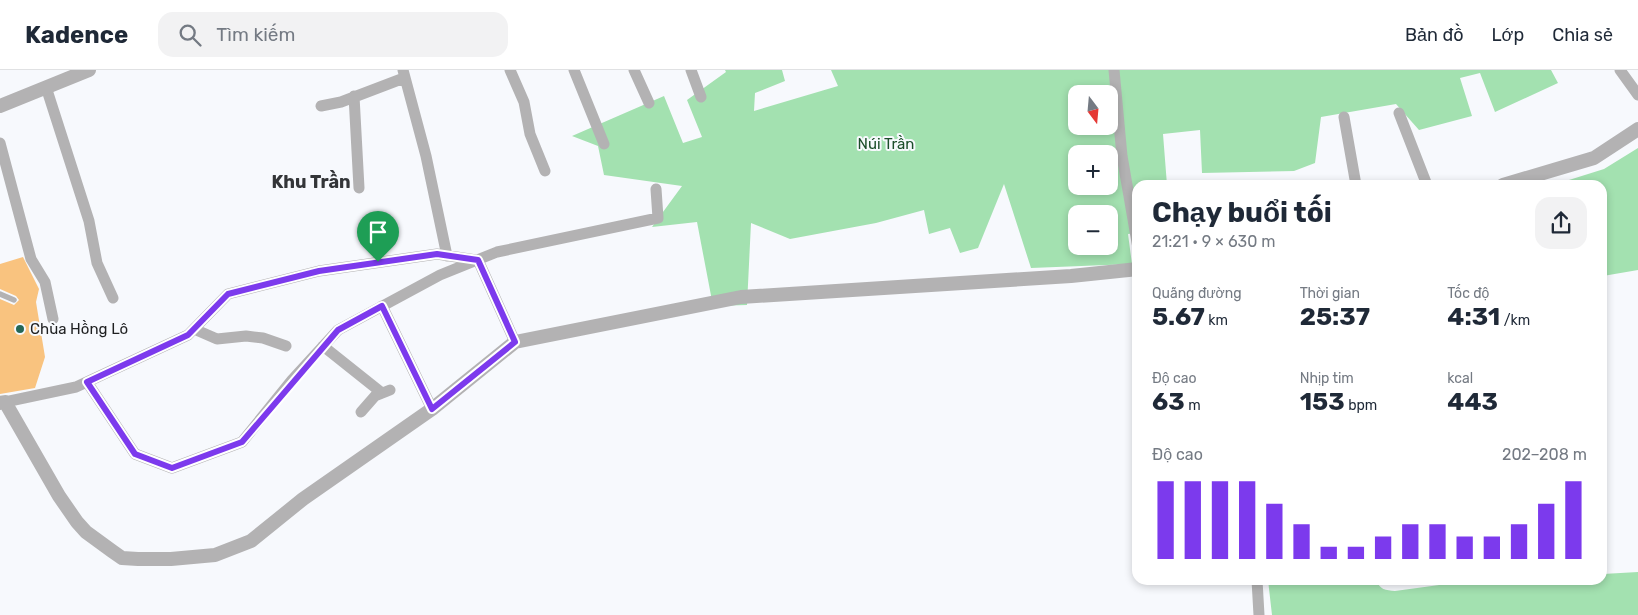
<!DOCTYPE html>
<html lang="vi">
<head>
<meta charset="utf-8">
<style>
	:root { --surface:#fff; --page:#f2f2f3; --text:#1f2937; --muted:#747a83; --line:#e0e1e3; --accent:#7c3aed }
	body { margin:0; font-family:Rubik,sans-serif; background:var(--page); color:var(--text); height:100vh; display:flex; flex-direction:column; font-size:19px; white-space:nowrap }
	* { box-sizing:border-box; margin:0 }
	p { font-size:16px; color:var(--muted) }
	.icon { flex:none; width:28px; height:28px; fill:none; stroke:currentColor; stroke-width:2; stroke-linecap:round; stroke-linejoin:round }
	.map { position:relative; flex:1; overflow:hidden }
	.panel { position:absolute; left:1132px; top:110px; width:475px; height:405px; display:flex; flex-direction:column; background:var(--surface); border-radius:15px; box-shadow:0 2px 8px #0003 }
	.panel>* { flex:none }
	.needle { width:32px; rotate:164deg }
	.buttons { position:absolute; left:1068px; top:15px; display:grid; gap:10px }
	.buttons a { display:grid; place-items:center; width:50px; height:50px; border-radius:10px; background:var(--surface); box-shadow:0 2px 8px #0003; font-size:25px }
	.pin { position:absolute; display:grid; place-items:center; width:42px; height:42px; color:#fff; margin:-51px -21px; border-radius:50% 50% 50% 0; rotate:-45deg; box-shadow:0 0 5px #0007 }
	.pin .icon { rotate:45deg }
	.round { display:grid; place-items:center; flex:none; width:52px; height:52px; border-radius:15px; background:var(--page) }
	.overview { display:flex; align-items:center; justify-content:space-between; height:85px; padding:0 20px }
	h1 { font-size:28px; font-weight:700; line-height:38px }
	.figures { display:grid; grid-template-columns:repeat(3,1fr); gap:8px; height:85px; padding:5px 20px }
	.figures div { display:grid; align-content:center }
	.figures b { font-size:25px; font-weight:700 }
	.figures small { font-size:14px; font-weight:400 }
	.figures p { font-size:14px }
	.chart { height:140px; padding:10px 20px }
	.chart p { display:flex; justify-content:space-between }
	.chart svg { width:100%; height:90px; margin-top:5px; stroke:var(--accent); stroke-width:6 }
	header { display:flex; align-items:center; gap:30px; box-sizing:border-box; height:70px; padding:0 25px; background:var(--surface); border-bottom:1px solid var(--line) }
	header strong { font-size:24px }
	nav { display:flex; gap:28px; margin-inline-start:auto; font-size:18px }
	.search { width:350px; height:45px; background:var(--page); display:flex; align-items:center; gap:12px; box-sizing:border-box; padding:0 18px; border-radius:15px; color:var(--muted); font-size:19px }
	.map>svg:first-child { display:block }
	.green { fill:#a3e1b0; fill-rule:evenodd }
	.building { fill:#f9c37f }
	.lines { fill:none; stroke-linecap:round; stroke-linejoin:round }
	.service { stroke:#b3b2b3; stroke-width:5.5 }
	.minor { stroke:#b3b2b3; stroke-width:11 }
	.tertiary { stroke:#b3b2b3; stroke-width:14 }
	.route-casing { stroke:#fff; stroke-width:10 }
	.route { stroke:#7c3aed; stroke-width:6 }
	.poi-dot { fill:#256756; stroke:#f7f9fd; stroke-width:2 }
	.labels { text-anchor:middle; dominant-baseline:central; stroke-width:4; stroke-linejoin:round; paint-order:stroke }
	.park-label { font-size:15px; fill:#1b4e2a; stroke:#f7f9fd }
	.poi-label { font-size:15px; fill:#1f2021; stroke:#f7f9fd; text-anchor:start }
	.quarter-label { font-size:18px; font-weight:bold; fill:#333538; stroke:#f7f9fd }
</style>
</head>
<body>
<header>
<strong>Kadence</strong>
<div class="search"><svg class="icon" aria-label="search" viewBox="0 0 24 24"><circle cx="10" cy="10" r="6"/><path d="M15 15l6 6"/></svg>Tìm kiếm</div>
<nav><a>Bản đồ</a><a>Lớp</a><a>Chia sẻ</a></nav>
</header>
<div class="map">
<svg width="1638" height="545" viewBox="0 0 1638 545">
	<rect width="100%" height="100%" fill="#f7f9fd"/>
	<!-- green -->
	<path class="green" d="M725,0H782L785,11L755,23L754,41L838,16L831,0H1551L1558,13L1495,42L1480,3L1460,8L1472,46L1419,60L1396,34L1321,47L1315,93L1294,101L1202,103L1200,60L1163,64L1167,115H1138L1137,163L1128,164L1132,194L1031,198L1004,114L978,178L960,183L950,158L929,164L924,140L876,153L790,169L751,153L747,235L713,236L697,152L652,157L682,116L604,105L598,76L572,66L664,26L683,73L702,67L687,30L726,2ZM1076,24H1109V56H1076ZM1076,84H1109V116H1076ZM1076,144H1109V176H1076Z
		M1638,78V200L1603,206L1602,115H1553L1604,99Z
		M1638,502V545H1272L1268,510H1377C1379,520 1386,520 1395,521L1476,510H1602L1603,504Z"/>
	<!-- building -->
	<path class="building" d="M23,187L39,219L36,232L45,287L35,318L0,324V229L14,235L19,230L16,226L0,219V194Z"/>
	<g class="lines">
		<!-- service -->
		<path class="service" d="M0,224L14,230"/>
		<!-- minor -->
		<path class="minor" d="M403,0L426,86L447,186
			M510,0L524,32L530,64L545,101
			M574,0L604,74
			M634,0L649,33
			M691,0L701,27
			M1114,0L1122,86L1138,178
			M1620,0L1638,25
			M46,17L89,151L97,193L113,228
			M354,26L359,118
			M321,36L341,32L404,8
			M1399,43L1427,115
			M1344,47L1356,115
			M0,73L31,189L45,212L53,249
			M478,190L515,272
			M382,236L432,339
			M194,259L217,269L246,266L263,268L286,276
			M323,276L382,323
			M87,312L135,384L172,398L242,372L292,310L338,260L440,205L497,182L658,148L656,119
			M5,332L76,317L188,265L228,224L319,201L437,184L476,190
			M361,342L375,326L390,320
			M1257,510L1259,545"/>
		<!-- tertiary -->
		<path class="tertiary" d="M0,36L89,0
			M1503,115L1594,88L1638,59
			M0,333L5,332L59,426L77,452L86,462L112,481L122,488L138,489H171L215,485L251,471L303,429L432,339L515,272L741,227L1071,206L1138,199"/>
	</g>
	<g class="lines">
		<defs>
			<path id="route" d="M437,184L478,190L515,272L432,339L382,236L338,260L242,372L172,398L135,384L87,312L188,265L228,224L319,201Z"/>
		</defs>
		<!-- route casing -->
		<use href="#route" class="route-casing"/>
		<!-- route -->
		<use href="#route" class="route"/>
	</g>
	<!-- markers -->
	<circle class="poi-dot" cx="20" cy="259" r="5"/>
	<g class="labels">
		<!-- park labels -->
		<g class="park-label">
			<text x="886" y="74">Núi Trần</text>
		</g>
		<!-- poi labels -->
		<g class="poi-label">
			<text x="30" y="259">Chùa Hồng Lô</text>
		</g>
		<!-- quarter labels -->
		<g class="quarter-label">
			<text x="311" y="112">Khu Trần</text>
		</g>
	</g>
</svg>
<div class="buttons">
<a><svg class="needle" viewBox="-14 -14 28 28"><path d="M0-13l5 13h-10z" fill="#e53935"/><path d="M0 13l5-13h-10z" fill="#747a83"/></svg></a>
<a>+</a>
<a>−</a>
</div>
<div class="pin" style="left:378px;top:192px;background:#1e9e55"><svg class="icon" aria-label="arrive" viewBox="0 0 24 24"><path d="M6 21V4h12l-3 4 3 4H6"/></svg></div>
<section class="panel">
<div class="overview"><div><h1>Chạy buổi tối</h1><p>21:21 · 9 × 630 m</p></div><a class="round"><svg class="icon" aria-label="share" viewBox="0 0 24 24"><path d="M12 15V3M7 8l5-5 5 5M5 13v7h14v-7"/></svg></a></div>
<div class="figures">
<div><p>Quãng đường</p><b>5.67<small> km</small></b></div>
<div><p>Thời gian</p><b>25:37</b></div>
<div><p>Tốc độ</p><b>4:31<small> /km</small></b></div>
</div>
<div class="figures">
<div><p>Độ cao</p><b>63<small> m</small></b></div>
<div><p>Nhịp tim</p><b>153<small> bpm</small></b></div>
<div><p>kcal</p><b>443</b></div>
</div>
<div class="chart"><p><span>Độ cao</span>202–208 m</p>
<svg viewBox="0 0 160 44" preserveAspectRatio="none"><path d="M5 44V6M15 44V6M25 44V6M35 44V6M45 44V17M55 44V27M65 44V38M75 44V38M85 44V33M95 44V27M105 44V27M115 44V33M125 44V33M135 44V27M145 44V17M155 44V6"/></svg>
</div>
</section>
</div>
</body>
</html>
